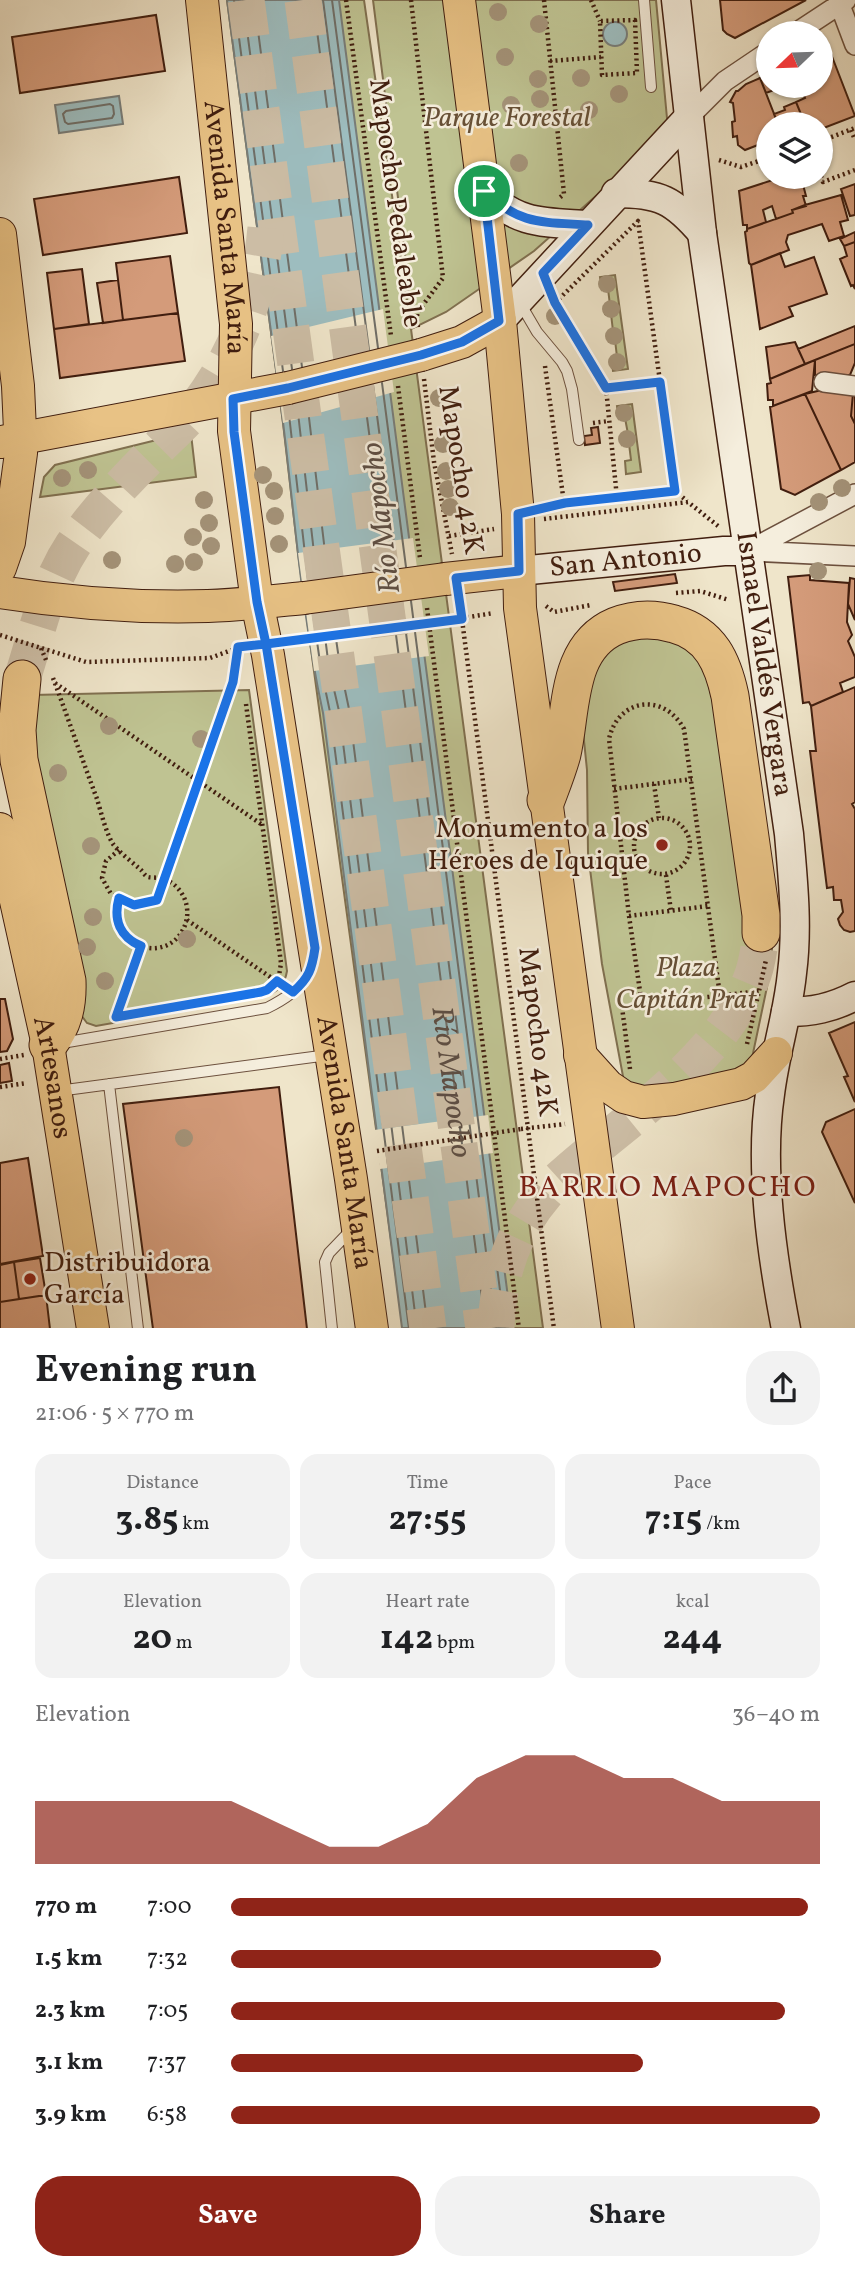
<!DOCTYPE html>
<html lang="en">
<head>
<meta charset="utf-8">
<style>
	:root { --surface:#fff; --page:#f2f2f2; --text:#202124; --muted:#757577; --accent:#8f2418 }
	body { margin:0; font-family:Vollkorn,serif; background:var(--page); color:var(--text); height:100vh; display:flex; flex-direction:column; font-size:26px; white-space:nowrap }
	* { box-sizing:border-box; margin:0 }
	p { font-size:23px; color:var(--muted) }
	.icon { flex:none; width:38px; height:38px; fill:none; stroke:currentColor; stroke-width:2; stroke-linecap:round; stroke-linejoin:round }
	.map { position:relative; height:1328px; overflow:hidden }
	.panel { display:flex; flex-direction:column; background:var(--surface); flex:1 }
	.panel>* { flex:none }
	.needle { width:46px; rotate:247deg }
	.controls { position:absolute; left:756px; top:21px; display:grid; gap:14px }
	.controls a { display:grid; place-items:center; width:77px; height:77px; border-radius:50%; background:var(--surface); box-shadow:0 2px 5px #0004; font-size:35px }
	.pin { position:absolute; display:grid; place-items:center; width:60px; height:60px; color:#fff; margin:-30px; border:4px solid #fff; border-radius:50%; box-shadow:0 2px 7px #0007 }
	.round { display:grid; place-items:center; flex:none; width:74px; height:74px; border-radius:28px; background:var(--page) }
	.summary { display:flex; align-items:center; justify-content:space-between; height:119px; padding:0 35px }
	h1 { font-size:38px; font-weight:700; line-height:52px }
	.figures { display:grid; grid-template-columns:repeat(3,1fr); gap:10px; height:119px; padding:7px 35px }
	.figures div { display:grid; align-content:center; border-radius:18px; background:var(--page); text-align:center }
	.figures b { font-size:35px; font-weight:700 }
	.figures small { font-size:19px; font-weight:400 }
	.figures p { font-size:19px }
	.chart { height:196px; padding:14px 35px }
	.chart p { display:flex; justify-content:space-between }
	.chart svg { width:100%; height:126px; margin-top:7px; fill:var(--accent); opacity:.7 }
	.action { display:flex; gap:14px; margin-top:auto; padding:14px 35px }
	.action a { flex:1; height:80px; border-radius:28px; background:var(--accent); color:#fff; font-size:28px; font-weight:700; line-height:80px; text-align:center }
	.action a+a { background:var(--page); color:var(--text) }
	ul { padding:0 35px; list-style:none; font-size:23px }
	li { display:grid; grid-template-columns:112px 84px 1fr; align-items:center; height:52px }
	li i { height:18px; border-radius:9px; background:var(--accent) }
	.map>svg:first-child { display:block }
	.green { fill:#bfc392; stroke:#807050; stroke-width:2 }
	.water { fill:#9dbdbf; stroke:#787d79; stroke-width:2 }
	.pier { fill:#efe5ca }
	.lines { fill:none; stroke-linecap:round; stroke-linejoin:round }
	.shore { stroke:#6f6e67; stroke-width:2 }
	.building { fill:#d49b7a; stroke:#411e0f; stroke-width:2 }
	.highway-tunnel { stroke:#ccbda5; stroke-width:37; stroke-dasharray:37 18; stroke-linecap:butt }
	.lane-casing { stroke:#6c503e; stroke-width:12 }
	.street-casing { stroke:#6c503e; stroke-width:22 }
	.secondary-casing { stroke:#411e0f; stroke-width:31 }
	.primary-casing { stroke:#411e0f; stroke-width:34 }
	.highway-casing { stroke:#411e0f; stroke-width:39 }
	.path { stroke:#411e0f; stroke-width:4.5; stroke-dasharray:2 3.5; stroke-linecap:butt }
	.lane { stroke:#f5eedd; stroke-width:10 }
	.street { stroke:#f5eedd; stroke-width:19 }
	.secondary { stroke:#f5eedd; stroke-width:28 }
	.primary { stroke:#e8c285; stroke-width:32 }
	.highway { stroke:#e8c285; stroke-width:37 }
	.primary-bridge-casing { stroke:#411e0f; stroke-width:34; stroke-linecap:butt }
	.path-bridge { stroke:#411e0f; stroke-width:4.5; stroke-dasharray:2 3.5; stroke-linecap:butt }
	.primary-bridge { stroke:#e8c285; stroke-width:32 }
	.tree { fill:#a49379 }
	.route-casing { stroke:#fff; stroke-width:14 }
	.route { stroke:#1a73e8; stroke-width:9 }
	.poi-dot { fill:#8f2418; stroke:#f5eedd; stroke-width:2.5 }
	.labels { text-anchor:middle; dominant-baseline:central; stroke-width:5; stroke-linejoin:round; paint-order:stroke }
	.park-label { font-size:28px; font-style:italic; fill:#675036; stroke:#f5eedd }
	.street-label { font-size:28px; fill:#411e0f; stroke:#f5eedd }
	.poi-label { font-size:28px; fill:#411e0f; stroke:#f5eedd; text-anchor:end }
	.water-label { font-size:30px; font-style:italic; fill:#5d4e44; stroke:#f5eedd }
	.neighbourhood-label { font-size:30px; letter-spacing:2px; fill:#7a1f14; stroke:#f5eedd }
</style>
</head>
<body>
<div class="map">
<svg width="855" height="1329" viewBox="0 0 855 1329">
	<rect width="100%" height="100%" fill="#efe5ca"/>
	<filter id="stains"><feTurbulence type="fractalNoise" baseFrequency=".00286" numOctaves="4"/><feColorMatrix values="0 0 0 0 .2 0 0 0 0 .09 0 0 0 0 .02 0 0 0 .5 -.17"/></filter>
	<radialGradient id="worn" r=".72"><stop offset=".6" stop-color="#630" stop-opacity="0"/><stop offset="1" stop-color="#630" stop-opacity=".3"/></radialGradient>
	<!-- green -->
	<path class="green" d="M227,0H364L407,300L409,285L373,0H656L668,129L633,163L534,251L446,312L411,329L543,1328H403L298,553L283,423Z
		M615,275L628,369L613,371L611,359L617,357L615,340L609,341L608,332L613,331L611,314H605L604,306L610,305L608,289L602,290L600,277Z
		M632,404L641,472L626,474L625,461L631,460L629,444L622,445L621,436L628,434L625,418L619,419L617,406Z
		M181,434H191L196,477L40,497L44,477L55,465Z
		M663,630L702,660L774,933L767,987L748,1077L628,1103L602,964L588,853L587,770L582,721L598,650Z
		M249,690L287,971C285,984 278,992 265,996L96,1026L87,1023L81,1015L37,786L33,695Z"/>
	<!-- water -->
	<path class="water" d="M227,0H339L512,1328H402L323,713C302,617 295,519 283,422C265,282 246,141 227,0Z
		M603 34a12 12 0 1 1 24 0a12 12 0 1 1-24 0Z
		M119,96L123,124L59,133L55,105Z"/>
	<!-- pier -->
	<path class="pier" d="M383,309L394,392L283,423L271,336Z
		M413,538L429,656L314,671L298,553Z
		M488,1115L493,1153L380,1169L374,1130Z"/>
	<g class="lines">
		<!-- shore -->
		<path class="shore" d="M234,0L283,371
			M243,0L292,369
			M254,0L302,367
			M313,0L359,352
			M323,0L369,350
			M332,0L378,348
			M110,104L113,106L114,114L112,118L68,124L65,122L63,114L66,111Z
			M382,383L406,567
			M373,385L397,568
			M363,387L387,569
			M307,401L328,577
			M297,404L317,579
			M288,406L308,580
			M411,601L505,1329
			M402,602L496,1329
			M392,604L486,1329
			M332,612L340,666L349,709L428,1329
			M322,613L329,668L339,711L417,1329
			M313,614L321,669L330,712L409,1329"/>
	</g>
	<!-- building -->
	<path class="building" d="M720,0H806L735,38L727,34L723,30Z
		M156,15L165,71L20,93L12,37Z
		M826,41L855,116L821,129V124H805L796,102L805,98L800,86H821V44Z
		M768,72V86H785L766,93L760,78H762L761,75Z
		M760,78L778,124H768V141L745,150L738,145L737,136L733,137L732,122L735,121L733,103L730,102L736,91H738L746,84Z
		M796,102L805,124H778L774,114L785,110L784,107Z
		M179,177L187,233L43,255L34,199Z
		M782,177H801L806,196H803L806,206L792,210L793,213L776,219L772,206L763,210L766,222L747,229V225H743L739,191Z
		M855,184V215L850,216L841,189Z
		M841,195L848,220L840,222L844,236L829,241L822,224L788,235L786,242L789,250L751,265L749,263L745,232L747,231V229L793,213L792,210L805,205Z
		M855,232V242L844,246L840,239Z
		M855,242V289L853,285L851,286L840,259L847,256L844,246Z
		M780,253L785,267L814,257L827,294L789,307L793,316L760,329L751,265Z
		M170,256L178,313L123,320L116,263Z
		M82,269L89,324L54,329L47,273Z
		M118,280L123,320L103,323L97,283Z
		M178,313L185,361L60,378L54,329Z
		M855,326V344L805,364L798,349Z
		M795,342L805,364L770,379L766,347Z
		M855,344V363L850,375H815V360Z
		M815,360L812,391L773,406V400H768L767,384L771,383L770,379Z
		M826,389L853,393L851,416L855,424V462L841,470L805,394Z
		M853,393L855,394V424L851,416Z
		M805,394L841,470L795,495L781,489L770,407Z
		M598,427L600,443L585,445L584,436L592,435L591,428Z
		M675,574L677,583L615,591L613,582Z
		M810,575V580L849,583L847,622L852,635L848,641L855,657V677L840,683L843,692L811,706L809,702L803,703L788,577Z
		M850,578L855,579V620L848,604Z
		M855,687V802L852,804L855,809V931L850,932L844,930L840,925L838,919L843,912L841,900H834L833,887L827,888L810,751H816L811,706Z
		M0,999H5L13,1039L7,1051L0,1052Z
		M855,1022V1102L844,1077L848,1076L829,1033Z
		M9,1063L12,1081L0,1083V1065Z
		M279,1087L307,1329H153L123,1104Z
		M855,1109V1203L822,1132L826,1122Z
		M28,1158L43,1256L0,1264V1163Z
		M40,1258L46,1295L19,1299L14,1262Z
		M14,1262L19,1299L0,1302V1265Z
		M46,1295L50,1329H0V1302Z"/>
	<g class="lines">
		<!-- highway-tunnel -->
		<g class="highway-tunnel">
			<path d="M246,0L428,1329"/>
			<path id="s1" d="M303,0L484,1329"/>
			<path d="M22,679C37,633 46,586 73,545C95,513 122,484 150,456C162,443 176,431 188,418C232,366 260,297 266,228"/>
			<path d="M496,1327C499,1270 514,1227 553,1185C617,1125 718,1064 751,980C757,965 759,949 761,933"/>
		</g>
		<defs>
			<path id="lane" d="M644,0L651,87
				M520,303L537,332L562,362L567,371L572,389L579,440
				M62,1043L267,1008C285,999 300,989 310,972
				M109,1084L138,1329
				M58,1091L328,1055
				M332,1329L325,1262L329,1253L353,1228"/>
			<path id="street" d="M838,0L855,45
				M796,33L846,0
				M689,117L725,81L768,52
				M824,382L855,386
				M748,551L855,494
				M749,551L855,556"/>
			<g id="secondary">
				<path id="s2" d="M676,0L702,233L789,834C793,880 798,927 792,973C788,1014 775,1053 770,1094C759,1168 772,1256 786,1329"/>
				<path d="M483,191C519,225 542,222 588,225"/>
				<path d="M616,193C659,193 674,200 702,233"/>
				<path d="M500,321L689,117"/>
				<path id="s3" d="M519,571L724,551H748"/>
				<path d="M786,1012C812,1012 832,1008 855,996"/>
			</g>
			<g id="primary">
				<path id="s4" d="M202,0L236,324L234,431L257,602L268,655L351,1179L372,1329"/>
				<path d="M459,0L500,321L518,514L520,608L618,1329"/>
				<path d="M0,234L18,386L21,453L9,542L0,568"/>
				<path d="M421,355L462,342L500,321"/>
				<path d="M1,442L288,388"/>
				<path d="M445,579L519,571"/>
				<path d="M0,592C69,603 138,608 208,606C240,605 272,601 304,598"/>
				<path id="s5" d="M0,829L48,1045L93,1329"/>
				<path d="M580,1055L608,1086L624,1097L643,1102L674,1099L741,1084L754,1077L776,1053"/>
			</g>
			<path id="highway" d="M22,679L17,730L19,760L67,981C68,1006 63,1025 48,1045
				M546,800C552,784 558,769 562,754C572,710 566,647 616,626C636,618 654,618 674,624C711,634 723,663 730,696L761,915V933"/>
		</defs>
		<!-- lane casing -->
		<use href="#lane" class="lane-casing"/>
		<!-- street casing -->
		<use href="#street" class="street-casing"/>
		<!-- secondary casing -->
		<use href="#secondary" class="secondary-casing"/>
		<!-- primary casing -->
		<use href="#primary" class="primary-casing"/>
		<!-- highway casing -->
		<use href="#highway" class="highway-casing"/>
		<!-- path -->
		<path class="path" d="M346,0L391,336
			M411,0L443,278L417,313L418,329
			M544,0L564,194L558,199
			M591,0L600,21
			M635,20L637,73L602,75L600,21Z
			M550,61L601,57
			M851,130L855,140
			M821,141L855,128
			M719,160L741,167L768,158
			M821,176L823,182L855,170
			M555,303L638,221L675,491
			M555,303L606,388L617,498
			M545,366L564,503
			M424,379L434,462L452,554
			M398,386L420,558
			M606,388L660,382
			M593,423L609,421
			M543,508L564,503L675,491L687,501
			M544,519L688,502L718,526
			M449,536L494,529
			M676,593L700,591L729,600
			M460,604L554,1329
			M546,606L554,612L591,605
			M427,608L519,1329
			M456,619L494,613
			M0,635L86,662L210,658L240,647
			M290,641L307,638
			M41,648L46,660
			M53,678C68,718 82,759 97,799C101,812 106,833 113,844C120,853 132,862 141,870C143,872 145,876 148,877C152,878 159,877 164,879C181,885 191,904 186,922C173,967 105,951 119,898
			M55,683L261,824
			M246,704L281,963L279,976L274,985
			M654,784L659,818
			M614,789L692,779
			M634 846a28 28 0 1 1 56 0a28 28 0 1 1-56 0Z
			M119,850L106,861L102,878L111,894L134,905L157,900L233,682L238,648
			M666,875L671,911
			M629,916L708,906
			M187,920L279,983
			M642,1005L629,916L609,739C618,698 664,692 684,729L720,996
			M116,1017L140,946
			M747,1044L766,960
			M0,1059L24,1055
			M630,1069L622,1007L760,991
			M0,1087L27,1083
			M521,1129L565,1124"/>
		<!-- lane -->
		<use href="#lane" class="lane"/>
		<!-- street -->
		<use href="#street" class="street"/>
		<!-- secondary -->
		<use href="#secondary" class="secondary"/>
		<!-- primary -->
		<use href="#primary" class="primary"/>
		<!-- highway -->
		<use href="#highway" class="highway"/>
		<defs>
			<path id="primary-bridge" d="M288,388L421,355
				M304,598L445,579"/>
		</defs>
		<!-- primary-bridge casing -->
		<use href="#primary-bridge" class="primary-bridge-casing"/>
		<!-- path-bridge -->
		<path class="path-bridge" d="M307,638L456,619
			M377,1151L521,1129"/>
		<!-- primary-bridge -->
		<use href="#primary-bridge" class="primary-bridge"/>
	</g>
	<!-- trees -->
	<g class="tree">
		<circle cx="498" cy="12" r="9"/>
		<circle cx="539" cy="24" r="9"/>
		<circle cx="505" cy="57" r="9"/>
		<circle cx="581" cy="78" r="9"/>
		<circle cx="538" cy="79" r="9"/>
		<circle cx="619" cy="94" r="9"/>
		<circle cx="540" cy="99" r="9"/>
		<circle cx="511" cy="105" r="9"/>
		<circle cx="589" cy="110" r="9"/>
		<circle cx="519" cy="163" r="9"/>
		<circle cx="607" cy="284" r="9"/>
		<circle cx="611" cy="309" r="9"/>
		<circle cx="555" cy="316" r="9"/>
		<circle cx="614" cy="336" r="9"/>
		<circle cx="617" cy="362" r="9"/>
		<circle cx="439" cy="398" r="9"/>
		<circle cx="624" cy="413" r="9"/>
		<circle cx="627" cy="439" r="9"/>
		<circle cx="443" cy="444" r="9"/>
		<circle cx="88" cy="470" r="9"/>
		<circle cx="446" cy="471" r="9"/>
		<circle cx="263" cy="475" r="9"/>
		<circle cx="62" cy="478" r="9"/>
		<circle cx="842" cy="488" r="9"/>
		<circle cx="448" cy="489" r="9"/>
		<circle cx="274" cy="491" r="9"/>
		<circle cx="204" cy="500" r="9"/>
		<circle cx="819" cy="502" r="9"/>
		<circle cx="450" cy="507" r="9"/>
		<circle cx="275" cy="516" r="9"/>
		<circle cx="209" cy="523" r="9"/>
		<circle cx="193" cy="537" r="9"/>
		<circle cx="279" cy="544" r="9"/>
		<circle cx="211" cy="546" r="9"/>
		<circle cx="112" cy="560" r="9"/>
		<circle cx="194" cy="562" r="9"/>
		<circle cx="175" cy="564" r="9"/>
		<circle cx="818" cy="571" r="9"/>
		<circle cx="109" cy="726" r="9"/>
		<circle cx="201" cy="739" r="9"/>
		<circle cx="58" cy="773" r="9"/>
		<circle cx="91" cy="846" r="9"/>
		<circle cx="93" cy="917" r="9"/>
		<circle cx="187" cy="939" r="9"/>
		<circle cx="87" cy="947" r="9"/>
		<circle cx="105" cy="981" r="9"/>
		<circle cx="184" cy="1138" r="9"/>
	</g>
	<g class="lines">
		<defs>
			<path id="route" d="M484,191L499,321L462,342L421,355L288,388L233,399L234,432L257,602L266,644L238,647L233,682L157,900L134,905L119,898C113,920 120,937 141,946L116,1017L261,992L267,990L277,981L293,992C309,978 312,969 315,948L266,644L462,619L456,578L519,571L518,514L565,503L675,491L660,382L606,388L555,303L543,273L588,225C542,222 519,225 484,191"/>
		</defs>
		<!-- route casing -->
		<use href="#route" class="route-casing"/>
		<!-- route -->
		<use href="#route" class="route"/>
	</g>
	<!-- markers -->
	<g class="poi-dot">
		<circle cx="662" cy="845" r="7"/>
		<circle cx="30" cy="1279" r="7"/>
	</g>
	<g class="labels">
		<!-- park labels -->
		<g class="park-label">
			<text x="507" y="118">Parque Forestal</text>
			<text x="686" y="968">Plaza<tspan x="686" dy="32">Capitán Prat</tspan></text>
		</g>
		<!-- street labels -->
		<g class="street-label">
			<text transform="translate(395 203) rotate(82)">Mapocho Pedaleable</text>
			<text stroke="none"><textPath href="#s4" startOffset="229">Avenida Santa María</textPath></text>
			<text transform="translate(460 470) rotate(81)">Mapocho 42K</text>
			<text stroke="none"><textPath href="#s3" startOffset="107">San Antonio</textPath></text>
			<text stroke="none"><textPath href="#s2" startOffset="670">Ismael Valdés Vergara</textPath></text>
			<text transform="translate(537 1032) rotate(83)">Mapocho 42K</text>
			<text stroke="none"><textPath href="#s5" startOffset="254">Artesanos</textPath></text>
			<text stroke="none"><textPath href="#s4" startOffset="1153">Avenida Santa María</textPath></text>
		</g>
		<!-- poi labels -->
		<g class="poi-label">
			<text x="648" y="829">Monumento a los<tspan x="648" dy="32">Héroes de Iquique</tspan></text>
			<text x="44" y="1263" text-anchor="start">Distribuidora<tspan x="44" dy="32">García</tspan></text>
		</g>
		<!-- water labels -->
		<g class="water-label">
			<text transform="translate(382 518) rotate(-97)">Río Mapocho</text>
			<text stroke="none"><textPath href="#s1" startOffset="1092">Río Mapocho</textPath></text>
		</g>
		<!-- neighbourhood labels -->
		<g class="neighbourhood-label">
			<text x="668" y="1188">BARRIO MAPOCHO</text>
		</g>
	</g>
	<rect width="100%" height="100%" filter="url(#stains)"/>
	<rect width="100%" height="100%" fill="url(#worn)"/>
</svg>
<div class="controls">
<a><svg class="needle" viewBox="-14 -14 28 28"><path d="M0-13l5 13h-10z" fill="#e53935"/><path d="M0 13l5-13h-10z" fill="#757577"/></svg></a>
<a><svg class="icon" aria-label="layers" viewBox="0 0 24 24"><path d="M12 4l9 5-9 5-9-5zM3 14l9 5 9-5"/></svg></a>
</div>
<div class="pin" style="left:484px;top:191px;background:#1e9e55"><svg class="icon" aria-label="arrive" viewBox="0 0 24 24"><path d="M6 21V4h12l-3 4 3 4H6"/></svg></div>
</div>
<section class="panel">
<div class="summary"><div><h1>Evening run</h1><p>21:06 · 5 × 770 m</p></div><a class="round"><svg class="icon" aria-label="share" viewBox="0 0 24 24"><path d="M12 15V3M7 8l5-5 5 5M5 13v7h14v-7"/></svg></a></div>
<div class="figures">
<div><p>Distance</p><b>3.85<small> km</small></b></div>
<div><p>Time</p><b>27:55</b></div>
<div><p>Pace</p><b>7:15<small> /km</small></b></div>
</div>
<div class="figures">
<div><p>Elevation</p><b>20<small> m</small></b></div>
<div><p>Heart rate</p><b>142<small> bpm</small></b></div>
<div><p>kcal</p><b>244</b></div>
</div>
<div class="chart"><p><span>Elevation</span>36–40 m</p>
<svg viewBox="0 0 160 44" preserveAspectRatio="none"><path d="M0 44V22L10 22L20 22L30 22L40 22L50 30L60 38L70 38L80 30L90 14L100 6L110 6L120 14L130 14L140 22L150 22L160 22V44z"/></svg>
</div>
<ul>
<li><b>770 m</b>7:00<i style="width:98%"></i></li>
<li><b>1.5 km</b>7:32<i style="width:73%"></i></li>
<li><b>2.3 km</b>7:05<i style="width:94%"></i></li>
<li><b>3.1 km</b>7:37<i style="width:70%"></i></li>
<li><b>3.9 km</b>6:58<i style="width:100%"></i></li>
</ul>
<div class="action"><a>Save</a><a>Share</a></div>
</section>
</body>
</html>
